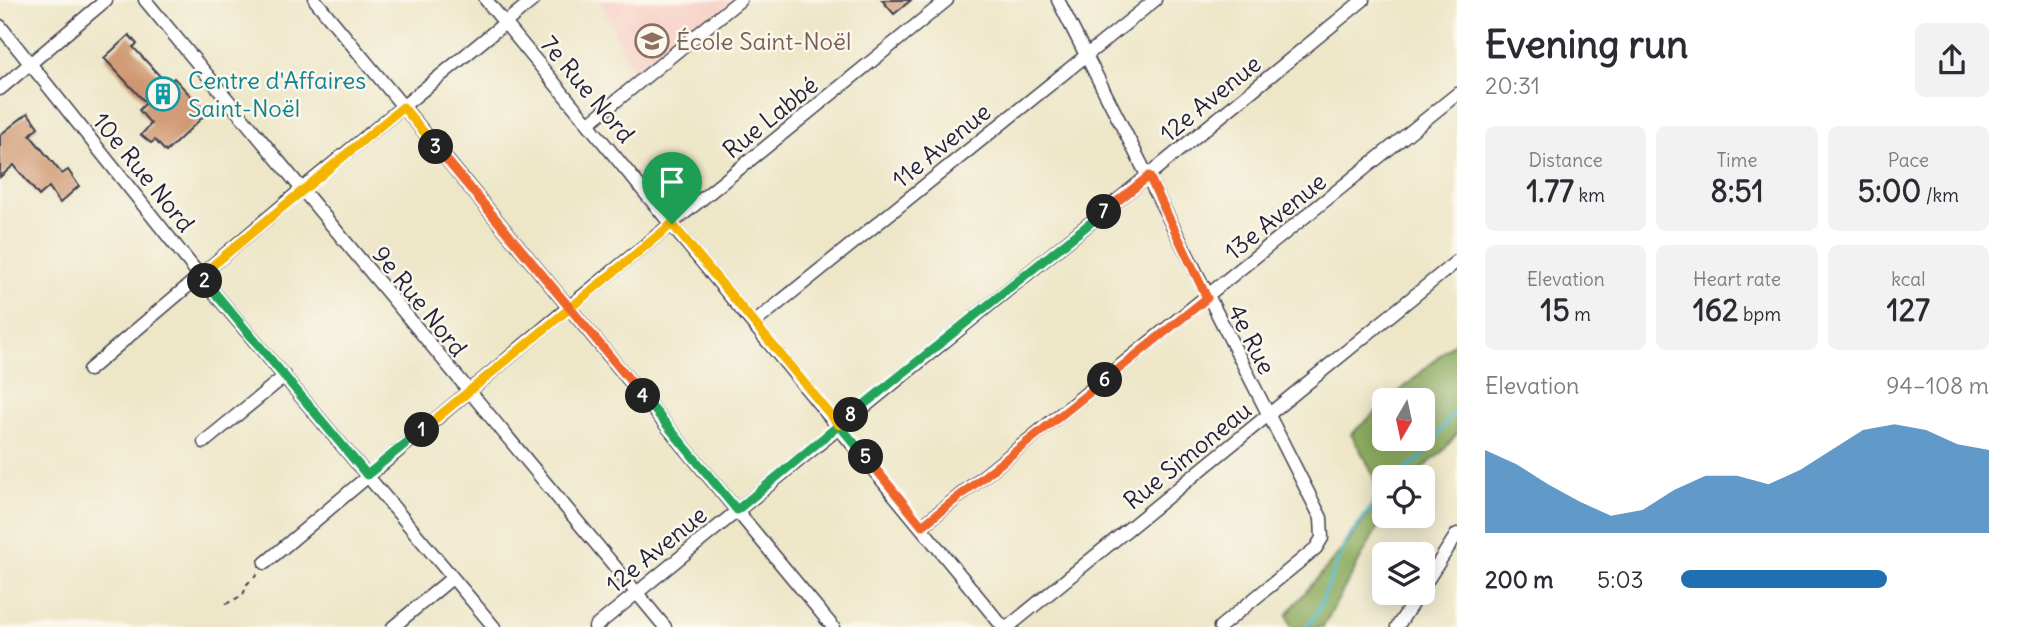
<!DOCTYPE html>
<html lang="en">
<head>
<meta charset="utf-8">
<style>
	:root { --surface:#fff; --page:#f2f2f3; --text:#2b2b33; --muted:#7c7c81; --accent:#1f6fb2 }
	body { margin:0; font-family:Delius,sans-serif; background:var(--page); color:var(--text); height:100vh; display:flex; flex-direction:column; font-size:26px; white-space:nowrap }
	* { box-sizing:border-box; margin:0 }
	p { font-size:23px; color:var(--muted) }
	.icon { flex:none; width:38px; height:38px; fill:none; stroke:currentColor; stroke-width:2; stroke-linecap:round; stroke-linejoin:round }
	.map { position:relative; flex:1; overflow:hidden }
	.side { display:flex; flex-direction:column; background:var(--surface); width:560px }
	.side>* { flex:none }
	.needle { width:46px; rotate:189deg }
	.fabs { position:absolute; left:1372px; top:388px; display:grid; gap:14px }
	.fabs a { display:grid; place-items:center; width:63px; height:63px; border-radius:10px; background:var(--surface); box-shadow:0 4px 18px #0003; font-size:35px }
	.pin { position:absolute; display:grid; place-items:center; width:60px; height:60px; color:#fff; margin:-72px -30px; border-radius:50% 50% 50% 0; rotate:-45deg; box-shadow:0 0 7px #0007 }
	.pin .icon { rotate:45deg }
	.km { position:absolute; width:35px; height:35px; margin:-18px; border-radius:50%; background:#222; color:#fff; font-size:19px; line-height:35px; text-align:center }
	.round { display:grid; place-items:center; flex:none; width:74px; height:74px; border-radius:10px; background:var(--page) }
	.head { display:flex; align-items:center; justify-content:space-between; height:119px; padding:0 28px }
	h1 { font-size:38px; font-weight:800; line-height:52px }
	.figures { display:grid; grid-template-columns:repeat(3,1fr); gap:10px; height:119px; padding:7px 28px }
	.figures div { display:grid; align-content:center; border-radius:10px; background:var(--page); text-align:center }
	.figures b { font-size:30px; font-weight:800 }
	.figures small { font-size:19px; font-weight:400 }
	.figures p { font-size:19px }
	.chart { height:196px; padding:14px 28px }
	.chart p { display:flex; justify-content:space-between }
	.chart svg { width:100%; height:126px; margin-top:7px; fill:var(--accent); opacity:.7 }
	ul { padding:0 28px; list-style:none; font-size:23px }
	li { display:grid; grid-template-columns:112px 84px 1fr; align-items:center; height:52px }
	li i { height:18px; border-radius:9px; background:var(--accent) }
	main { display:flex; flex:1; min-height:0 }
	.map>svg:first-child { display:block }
	.built { fill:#f7d1c7 }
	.forest { fill:#8cab5e; stroke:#57664c; stroke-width:2 }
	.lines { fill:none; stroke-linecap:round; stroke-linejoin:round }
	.stream { stroke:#4bb9c2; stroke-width:3.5 }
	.building { fill:#cf9771 }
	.minor-casing { stroke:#403f50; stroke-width:15 }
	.path { stroke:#403f50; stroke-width:2; stroke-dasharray:5 5; stroke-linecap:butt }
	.minor { stroke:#fff; stroke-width:12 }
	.split-1-casing { stroke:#fff; stroke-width:14 }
	.split-2-casing { stroke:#fff; stroke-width:14 }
	.split-3-casing { stroke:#fff; stroke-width:14 }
	.split-4-casing { stroke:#fff; stroke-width:14 }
	.split-5-casing { stroke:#fff; stroke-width:14 }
	.split-6-casing { stroke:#fff; stroke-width:14 }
	.split-7-casing { stroke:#fff; stroke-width:14 }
	.split-8-casing { stroke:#fff; stroke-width:14 }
	.split-9-casing { stroke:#fff; stroke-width:14 }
	.split-1 { stroke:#f5b400; stroke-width:9 }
	.split-2 { stroke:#22a559; stroke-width:9 }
	.split-3 { stroke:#f5b400; stroke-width:9 }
	.split-4 { stroke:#f0652b; stroke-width:9 }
	.split-5 { stroke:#22a559; stroke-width:9 }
	.split-6 { stroke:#f0652b; stroke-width:9 }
	.split-7 { stroke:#f0652b; stroke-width:9 }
	.split-8 { stroke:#22a559; stroke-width:9 }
	.split-9 { stroke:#f5b400; stroke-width:9 }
	.labels { text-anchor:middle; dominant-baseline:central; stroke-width:5; stroke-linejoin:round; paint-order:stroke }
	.education-label { font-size:24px; fill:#785e54; stroke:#fbf7ec; text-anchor:start }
	.culture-label { font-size:24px; fill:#0d838f; stroke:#fbf7ec; text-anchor:start }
	.street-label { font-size:24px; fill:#22223b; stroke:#fbf7ec }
</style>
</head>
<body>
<main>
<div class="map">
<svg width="1457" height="627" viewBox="0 0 1457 627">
	<rect width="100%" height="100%" fill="#fbf7ec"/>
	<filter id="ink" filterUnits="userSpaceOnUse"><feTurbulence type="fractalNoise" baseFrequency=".0143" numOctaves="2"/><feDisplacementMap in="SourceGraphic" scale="14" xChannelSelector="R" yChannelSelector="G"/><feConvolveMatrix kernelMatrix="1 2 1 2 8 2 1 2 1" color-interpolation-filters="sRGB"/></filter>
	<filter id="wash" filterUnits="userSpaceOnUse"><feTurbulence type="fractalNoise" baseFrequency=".00686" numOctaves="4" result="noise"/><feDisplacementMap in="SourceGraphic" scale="28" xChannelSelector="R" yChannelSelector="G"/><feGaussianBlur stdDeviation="1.57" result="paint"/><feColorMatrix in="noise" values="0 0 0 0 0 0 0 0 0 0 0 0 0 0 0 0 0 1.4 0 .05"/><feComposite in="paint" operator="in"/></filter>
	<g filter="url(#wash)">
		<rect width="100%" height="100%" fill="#ede6c7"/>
		<!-- built -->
		<path class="built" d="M600,0H733L637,81Z"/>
		<!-- forest -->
		<path class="forest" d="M1457,340V434L1441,453L1410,478H1384V516L1323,627H1291L1287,615C1305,588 1379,518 1376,488C1374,470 1360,451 1351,434L1384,405V439H1423V401H1389Z"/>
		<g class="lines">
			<!-- stream -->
			<path class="stream" d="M1392,478L1421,459L1457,408
				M1307,627L1317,613L1346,541L1384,491"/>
		</g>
		<g id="blocks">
			<!-- building -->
			<path class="building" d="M882,0H911L894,14Z
				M129,35L137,44L133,47L168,85L174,78L207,113L166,152L155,140L151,143L141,135L151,124L139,110L146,103L104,58Z
				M28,113L38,127L30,135L62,174L68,170L79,186L60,203L49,187L39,196L14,165L0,177V135Z"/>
		</g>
	</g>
	<g filter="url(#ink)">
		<use href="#blocks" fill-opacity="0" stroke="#403f50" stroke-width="2"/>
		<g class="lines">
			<defs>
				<path id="minor" d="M145,0L665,627
					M315,0L833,627
					M486,0L1003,627
					M1058,0L1321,518L1322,538L1316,548L1220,627
					M0,26L200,276L494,627
					M0,89L106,0
					M589,123L740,0
					M754,323L1155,0
					M89,370L302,189L533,0
					M204,442L285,376
					M922,526L1457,94
					M265,563L569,307L947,0
					M1423,587L1457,534
					M393,627L452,578
					M595,627L1363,0
					M1008,627L1457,261
					M1397,627L1419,593"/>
			</defs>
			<!-- minor casing -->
			<use href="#minor" class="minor-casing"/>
			<!-- path -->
			<path class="path" d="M226,604L243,595L247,584L260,572"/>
			<!-- minor -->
			<use href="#minor" class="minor"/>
		</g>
	</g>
	<g class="lines" filter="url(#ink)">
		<defs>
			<path id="split-1" d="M422,430L672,224"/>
			<path id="split-2" d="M205,281L367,475L422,430"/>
			<path id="split-3" d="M205,281L200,276L403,107L436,147"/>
			<path id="split-4" d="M436,147L643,396"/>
			<path id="split-5" d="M643,396L737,510L839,425L866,457"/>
			<path id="split-6" d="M866,457L922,526L1105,380"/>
			<path id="split-7" d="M1104,212L1149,176L1207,298L1105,380"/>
			<path id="split-8" d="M851,415L1104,212"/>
			<path id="split-9" d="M672,224L839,425L851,415"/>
		</defs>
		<!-- split-1 casing -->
		<use href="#split-1" class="split-1-casing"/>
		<!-- split-2 casing -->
		<use href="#split-2" class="split-2-casing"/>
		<!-- split-3 casing -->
		<use href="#split-3" class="split-3-casing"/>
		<!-- split-4 casing -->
		<use href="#split-4" class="split-4-casing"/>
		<!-- split-5 casing -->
		<use href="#split-5" class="split-5-casing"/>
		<!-- split-6 casing -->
		<use href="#split-6" class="split-6-casing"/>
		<!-- split-7 casing -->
		<use href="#split-7" class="split-7-casing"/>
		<!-- split-8 casing -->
		<use href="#split-8" class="split-8-casing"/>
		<!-- split-9 casing -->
		<use href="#split-9" class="split-9-casing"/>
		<!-- split-1 -->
		<use href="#split-1" class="split-1"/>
		<!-- split-2 -->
		<use href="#split-2" class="split-2"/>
		<!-- split-3 -->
		<use href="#split-3" class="split-3"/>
		<!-- split-4 -->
		<use href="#split-4" class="split-4"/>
		<!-- split-5 -->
		<use href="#split-5" class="split-5"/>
		<!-- split-6 -->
		<use href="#split-6" class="split-6"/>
		<!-- split-7 -->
		<use href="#split-7" class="split-7"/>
		<!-- split-8 -->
		<use href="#split-8" class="split-8"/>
		<!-- split-9 -->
		<use href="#split-9" class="split-9"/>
	</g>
	<!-- icons -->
	<defs>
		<symbol id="school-ring" viewBox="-11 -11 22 22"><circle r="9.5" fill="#fbf7ec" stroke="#8d6e63" stroke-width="1.5"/><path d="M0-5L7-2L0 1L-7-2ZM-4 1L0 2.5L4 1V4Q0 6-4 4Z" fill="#8d6e63"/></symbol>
		<symbol id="building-ring" viewBox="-11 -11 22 22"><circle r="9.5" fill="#fbf7ec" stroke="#0f9aa8" stroke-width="1.5"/><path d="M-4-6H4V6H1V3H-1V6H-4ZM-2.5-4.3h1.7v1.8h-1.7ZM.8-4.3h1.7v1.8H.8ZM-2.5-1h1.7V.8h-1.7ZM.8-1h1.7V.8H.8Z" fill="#0f9aa8"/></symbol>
	</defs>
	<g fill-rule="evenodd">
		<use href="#school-ring" x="633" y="22" width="38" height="38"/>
		<use href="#building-ring" x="144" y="75" width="38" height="38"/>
	</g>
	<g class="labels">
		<!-- education labels -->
		<g class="education-label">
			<text x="676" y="41">École Saint-Noël</text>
		</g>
		<!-- culture labels -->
		<g class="culture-label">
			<text x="188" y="80">Centre d'Affaires<tspan x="188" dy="28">Saint-Noël</tspan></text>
		</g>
		<!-- street labels -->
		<g class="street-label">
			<text transform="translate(588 89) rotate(50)">7e Rue Nord</text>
			<text transform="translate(1210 98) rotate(-39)">12e Avenue</text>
			<text transform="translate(770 117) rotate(-39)">Rue Labbé</text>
			<text transform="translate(941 145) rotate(-39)">11e Avenue</text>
			<text transform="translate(144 172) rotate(51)">10e Rue Nord</text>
			<text transform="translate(1275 216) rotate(-39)">13e Avenue</text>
			<text transform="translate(420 301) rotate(51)">9e Rue Nord</text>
			<text transform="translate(1252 339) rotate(63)">4e Rue</text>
			<text transform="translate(1187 455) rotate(-39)">Rue Simoneau</text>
			<text transform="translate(656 549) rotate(-39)">12e Avenue</text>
		</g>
	</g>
</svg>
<div class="fabs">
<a><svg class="needle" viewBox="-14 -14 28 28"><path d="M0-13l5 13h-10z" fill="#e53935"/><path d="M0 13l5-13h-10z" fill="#7c7c81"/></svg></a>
<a><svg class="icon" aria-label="locate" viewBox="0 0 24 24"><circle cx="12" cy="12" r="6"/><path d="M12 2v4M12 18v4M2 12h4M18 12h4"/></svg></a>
<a><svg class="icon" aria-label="layers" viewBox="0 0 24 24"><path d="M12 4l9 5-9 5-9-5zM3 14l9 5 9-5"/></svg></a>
</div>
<div class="pin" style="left:672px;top:224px;background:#1e9e55"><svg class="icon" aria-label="arrive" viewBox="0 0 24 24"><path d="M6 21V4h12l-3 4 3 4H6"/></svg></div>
<b class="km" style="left:422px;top:430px">1</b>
<b class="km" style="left:205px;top:281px">2</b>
<b class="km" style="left:436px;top:147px">3</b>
<b class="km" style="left:643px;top:396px">4</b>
<b class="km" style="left:866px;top:457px">5</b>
<b class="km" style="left:1105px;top:380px">6</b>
<b class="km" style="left:1104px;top:212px">7</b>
<b class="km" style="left:851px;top:415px">8</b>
</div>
<section class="side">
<div class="head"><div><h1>Evening run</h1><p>20:31</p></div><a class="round"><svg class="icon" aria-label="share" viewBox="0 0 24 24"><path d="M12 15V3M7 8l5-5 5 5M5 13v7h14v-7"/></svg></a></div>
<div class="figures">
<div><p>Distance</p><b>1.77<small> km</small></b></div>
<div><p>Time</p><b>8:51</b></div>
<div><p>Pace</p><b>5:00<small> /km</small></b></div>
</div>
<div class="figures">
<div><p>Elevation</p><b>15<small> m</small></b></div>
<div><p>Heart rate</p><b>162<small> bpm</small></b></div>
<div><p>kcal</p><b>127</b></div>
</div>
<div class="chart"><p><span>Elevation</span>94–108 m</p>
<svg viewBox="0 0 160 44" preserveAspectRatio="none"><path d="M0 44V15L10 20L20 27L30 33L40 38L50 36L60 29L70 24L80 24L90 27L100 22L110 15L120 8L130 6L140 8L150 13L160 15V44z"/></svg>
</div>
<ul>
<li><b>200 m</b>5:03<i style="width:67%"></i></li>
</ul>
</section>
</main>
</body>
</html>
